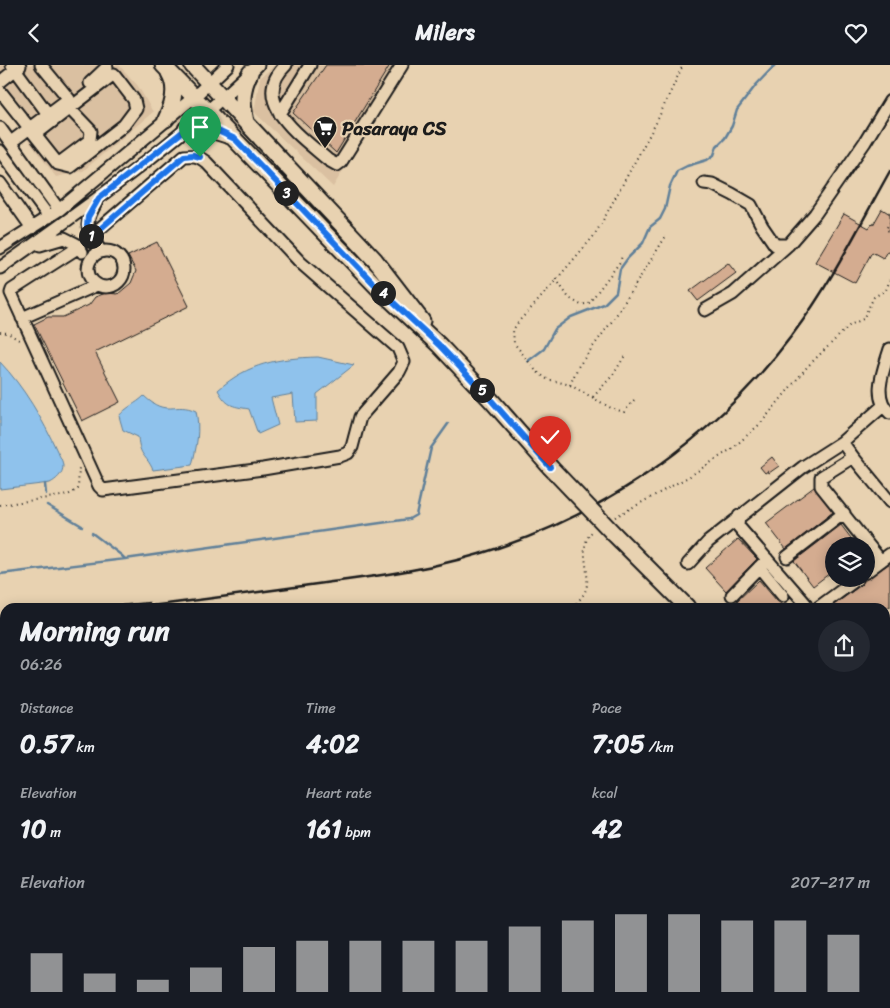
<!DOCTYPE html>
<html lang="en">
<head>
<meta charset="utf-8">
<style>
	:root { --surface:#171b24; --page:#242831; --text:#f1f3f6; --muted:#9ea1a6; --accent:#919294 }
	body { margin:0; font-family:Sriracha,sans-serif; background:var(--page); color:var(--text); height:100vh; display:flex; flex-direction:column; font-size:19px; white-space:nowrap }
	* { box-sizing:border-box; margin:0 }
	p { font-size:16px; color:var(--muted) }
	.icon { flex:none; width:28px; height:28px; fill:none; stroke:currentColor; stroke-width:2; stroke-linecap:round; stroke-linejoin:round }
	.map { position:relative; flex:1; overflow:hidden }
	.side { position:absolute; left:0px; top:538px; width:890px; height:406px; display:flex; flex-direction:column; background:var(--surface); border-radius:15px 15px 0 0; box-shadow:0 2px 12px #0003 }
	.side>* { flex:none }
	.tools { position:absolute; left:825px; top:472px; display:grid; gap:10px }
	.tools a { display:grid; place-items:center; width:50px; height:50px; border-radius:50%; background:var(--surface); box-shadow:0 2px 12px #0003; font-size:25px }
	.pin { position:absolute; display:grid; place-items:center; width:42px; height:42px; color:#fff; margin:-51px -21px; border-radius:50% 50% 50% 0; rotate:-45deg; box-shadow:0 0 5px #0007 }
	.pin .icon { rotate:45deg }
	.km { position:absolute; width:25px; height:25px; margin:-12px; border-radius:50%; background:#222; color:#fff; font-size:14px; line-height:25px; text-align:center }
	.round { display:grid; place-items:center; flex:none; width:52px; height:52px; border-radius:26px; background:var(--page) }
	.head { display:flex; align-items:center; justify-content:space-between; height:85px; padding:0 20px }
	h1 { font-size:28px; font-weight:800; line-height:38px }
	.figures { display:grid; grid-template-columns:repeat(3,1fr); gap:8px; height:85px; padding:5px 20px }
	.figures div { display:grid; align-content:center }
	.figures b { font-size:25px; font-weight:800 }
	.figures small { font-size:14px; font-weight:400 }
	.figures p { font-size:14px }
	.chart { height:140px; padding:10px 20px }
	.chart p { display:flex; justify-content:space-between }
	.chart svg { width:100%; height:90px; margin-top:5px; stroke:var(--accent); stroke-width:6 }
	header { display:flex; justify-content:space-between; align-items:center; height:65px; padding:0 20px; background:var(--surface); font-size:22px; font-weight:800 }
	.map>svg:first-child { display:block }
	.built { fill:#dac0a1 }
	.water { fill:#8fc2ec; stroke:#618099 }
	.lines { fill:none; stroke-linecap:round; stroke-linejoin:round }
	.stream { stroke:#618099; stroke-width:2.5 }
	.building { fill:#d4ac90; stroke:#1c1c1c }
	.minor-casing { stroke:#1c1c1c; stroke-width:15 }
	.major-casing { stroke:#1c1c1c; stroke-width:19 }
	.path { stroke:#1c1c1c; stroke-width:2; stroke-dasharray:1 4; stroke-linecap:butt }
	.minor { stroke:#e8d2b1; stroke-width:11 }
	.major { stroke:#e8d2b1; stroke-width:15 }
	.rail { stroke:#1c1c1c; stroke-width:2.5 }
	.major-bridge-casing { stroke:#1c1c1c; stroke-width:19; stroke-linecap:butt }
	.major-bridge { stroke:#e8d2b1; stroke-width:15 }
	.route-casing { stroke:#fff; stroke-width:10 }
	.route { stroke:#1a73e8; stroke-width:6 }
	.labels { text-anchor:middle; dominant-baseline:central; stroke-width:4.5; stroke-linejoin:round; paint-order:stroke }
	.poi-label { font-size:19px; font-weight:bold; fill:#1c1c1c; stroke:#e8d2b1; text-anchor:start }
</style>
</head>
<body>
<header><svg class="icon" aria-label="back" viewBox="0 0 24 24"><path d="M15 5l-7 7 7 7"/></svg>Milers<svg class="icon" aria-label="heart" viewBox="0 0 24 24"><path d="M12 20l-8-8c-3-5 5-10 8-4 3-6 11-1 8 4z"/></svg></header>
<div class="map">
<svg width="890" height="943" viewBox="0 0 890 943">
	<rect width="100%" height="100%" fill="#e8d2b1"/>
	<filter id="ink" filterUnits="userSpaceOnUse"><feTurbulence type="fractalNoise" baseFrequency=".02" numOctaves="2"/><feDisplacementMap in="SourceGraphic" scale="10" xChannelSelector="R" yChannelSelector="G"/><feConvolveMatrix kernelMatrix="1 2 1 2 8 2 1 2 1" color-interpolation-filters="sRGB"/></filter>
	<g filter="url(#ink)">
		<!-- built -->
		<path class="built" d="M0,0H119L138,21L153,47L83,106L56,112L0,38Z
			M275,0H407L333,122L254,47L260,13Z
			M269,939H475L477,943H269Z"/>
		<!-- water -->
		<path class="water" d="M318,292L354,300L317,329V356L295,357L293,329L271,333L278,360L258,369L249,344C231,341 227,341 218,325C248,298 279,293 318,292Z
			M0,297C24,322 43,355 57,386C59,390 63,396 63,401C63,409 56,415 50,418L0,424Z
			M144,331C167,353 175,336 196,346C200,365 197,381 192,400L153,405C146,389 140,393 138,372L123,365L119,351C126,342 136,339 144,331Z"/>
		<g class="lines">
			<!-- stream -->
			<path class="stream" d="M528,296L544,284L555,264L571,252L604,239L616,227L620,204L628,193L643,178L650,162L660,154L665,144L670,121L677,106L687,101L707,95L714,90L717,81L725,73L732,61L737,45L756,20L775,0
				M45,419L46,429
				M47,440L82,461
				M92,468L121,490L125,494
				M0,509L125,494L409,454L416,450L431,383L448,359"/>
		</g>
		<!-- building -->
		<path class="building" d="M326,0H390L336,88L293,48Z
			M882,144L890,149V187L887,186L883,193L872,187L855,218L815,197L844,149L869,163L872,159L873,160Z
			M157,177L189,241L95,287L120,337L82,356L34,259L48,252H63L89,240L95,232L106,228L118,229L131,218L136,206L128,191Z
			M728,198L736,208L698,236L690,226Z
			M772,392L779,401L769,408L768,406L765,408L760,402Z
			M814,422L833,447L786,484L766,458Z
			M841,460L857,481H834V505L813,521L794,496Z
			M738,474L757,494L726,526L705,503Z
			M890,498V542H831L861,520L864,516Z
			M759,515L777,536L785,542H743L737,536Z"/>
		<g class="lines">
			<defs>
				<path id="minor" d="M12,0L48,49
					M41,0L69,34
					M286,0C248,36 302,72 328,95L337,100L341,97L402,0
					M0,17L20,1
					M90,18L107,2
					M0,26L58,99L70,102L124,60L136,44L134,35L114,9L35,70
					M280,49L310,0
					M0,63L59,145
					M11,77L63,38
					M0,86L49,152
					M58,99L90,75L91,66L69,43
					M0,118L32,163
					M704,118L712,119L732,129L751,140L762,161L775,180H788
					M96,138C82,162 88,165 101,187
					M40,180L64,173L76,179L82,187
					M79,182L12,225L11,228L99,421L103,425L263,404L340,391L348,388L352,382L360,352L399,307L404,297L398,283L301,198L206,97C198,91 194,90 184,91L91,171
					M0,183L59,145L194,32L228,0
					M88 204a18 18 0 1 1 36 0a18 18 0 1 1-36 0Z
					M0,203C90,140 179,76 258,0
					M705,245L733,229L788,180L815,149L865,77L890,36
					M22,253L97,220
					M890,284C884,304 871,332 890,348
					M842,377L853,392L890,437
					M853,392L821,412V421L881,496
					M739,451L738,461L805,538L806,542
					M787,492L844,448
					M688,499L708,477L803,402L842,377L883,341
					M759,502L783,531
					M866,507L890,489
					M732,530L767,494
					M819,542L857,514
					M885,572L890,568"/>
				<path id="major" d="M163,0L382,227L439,280L491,335L550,402
					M192,0L375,195L422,256
					M166,54C173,40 178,23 169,8
					M246,57C242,38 241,25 250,8
					M186,64H208L230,71
					M614,469L687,542
					M885,657H890"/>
			</defs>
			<!-- minor casing -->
			<use href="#minor" class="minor-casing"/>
			<!-- major casing -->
			<use href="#major" class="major-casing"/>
			<!-- path -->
			<path class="path" d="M889,148L890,147
				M890,157L886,164L890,167
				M556,214L569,233L581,240L589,238L620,197L622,191
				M0,267L8,268L22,277
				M570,320L578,302L615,252L666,171
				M593,332L613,310L626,289
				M634,335L624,347L611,343L570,320L547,314L536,306L514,278L513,265L519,256L537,237L593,172L601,159L656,58L683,0
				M0,440L68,430L78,424L79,402
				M615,452L690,411L733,383L761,358L807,302L850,260L863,254L874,232L886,225L890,215
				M573,542C579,535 587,528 587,518C589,500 577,479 594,465
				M0,626L5,625
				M885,784L890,790
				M253,939L254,943
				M501,939L504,943
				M240,943L243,939"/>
			<!-- minor -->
			<use href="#minor" class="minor"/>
			<!-- major -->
			<use href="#major" class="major"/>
			<!-- rail -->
			<path class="rail" d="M110,542L149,538
				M143,542C201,535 259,527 317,519C359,513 400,509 441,499C581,467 707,384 793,269C831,219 859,161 890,106
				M0,562L5,561"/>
			<defs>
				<path id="major-bridge" d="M550,402L614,469"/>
			</defs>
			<!-- major-bridge casing -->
			<use href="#major-bridge" class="major-bridge-casing"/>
			<!-- major-bridge -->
			<use href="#major-bridge" class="major-bridge"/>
		</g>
	</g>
	<g class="lines" filter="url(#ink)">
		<defs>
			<path id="route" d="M200,92L193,90L184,91L92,171L87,160L88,152L99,133L186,64H208L218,66L235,74L382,227L439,280L491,335L550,402"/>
		</defs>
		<!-- route casing -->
		<use href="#route" class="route-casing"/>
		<!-- route -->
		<use href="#route" class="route"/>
	</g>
	<!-- icons -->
	<defs>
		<symbol id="supermarket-pin" viewBox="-11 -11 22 30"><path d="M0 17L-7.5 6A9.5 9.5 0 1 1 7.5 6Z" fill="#1c1c1c" stroke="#e8d2b1"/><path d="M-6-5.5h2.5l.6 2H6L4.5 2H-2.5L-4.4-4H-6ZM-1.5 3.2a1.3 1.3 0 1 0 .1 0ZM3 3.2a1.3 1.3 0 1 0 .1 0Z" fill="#fff"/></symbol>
	</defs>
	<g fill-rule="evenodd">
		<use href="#supermarket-pin" x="311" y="49" width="28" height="38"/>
	</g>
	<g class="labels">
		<!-- poi labels -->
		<g class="poi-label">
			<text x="342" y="63">Pasaraya CS</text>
		</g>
	</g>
</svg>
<div class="tools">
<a><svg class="icon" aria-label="layers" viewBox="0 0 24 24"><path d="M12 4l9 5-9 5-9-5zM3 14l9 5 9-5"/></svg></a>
</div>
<div class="pin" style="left:200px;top:92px;background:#1e9e55"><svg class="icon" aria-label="arrive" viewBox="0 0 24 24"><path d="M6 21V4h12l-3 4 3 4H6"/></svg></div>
<div class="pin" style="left:550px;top:402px;background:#d93025"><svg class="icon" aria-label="check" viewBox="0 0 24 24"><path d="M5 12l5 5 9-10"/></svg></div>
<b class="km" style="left:91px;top:171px">1</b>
<b class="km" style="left:286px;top:128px">3</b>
<b class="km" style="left:383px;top:228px">4</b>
<b class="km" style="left:482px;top:325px">5</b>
<section class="side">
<div class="head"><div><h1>Morning run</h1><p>06:26</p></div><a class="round"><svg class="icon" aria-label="share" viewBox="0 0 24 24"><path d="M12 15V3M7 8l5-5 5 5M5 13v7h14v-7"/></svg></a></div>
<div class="figures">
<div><p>Distance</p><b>0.57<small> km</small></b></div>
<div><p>Time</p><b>4:02</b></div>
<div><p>Pace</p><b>7:05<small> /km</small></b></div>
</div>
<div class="figures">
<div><p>Elevation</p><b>10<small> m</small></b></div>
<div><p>Heart rate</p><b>161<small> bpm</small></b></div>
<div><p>kcal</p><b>42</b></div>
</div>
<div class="chart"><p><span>Elevation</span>207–217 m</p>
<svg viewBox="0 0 160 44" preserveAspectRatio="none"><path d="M5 44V25M15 44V35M25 44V38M35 44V32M45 44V22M55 44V19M65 44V19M75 44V19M85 44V19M95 44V12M105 44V9M115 44V6M125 44V6M135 44V9M145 44V9M155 44V16"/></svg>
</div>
</section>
</div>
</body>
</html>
